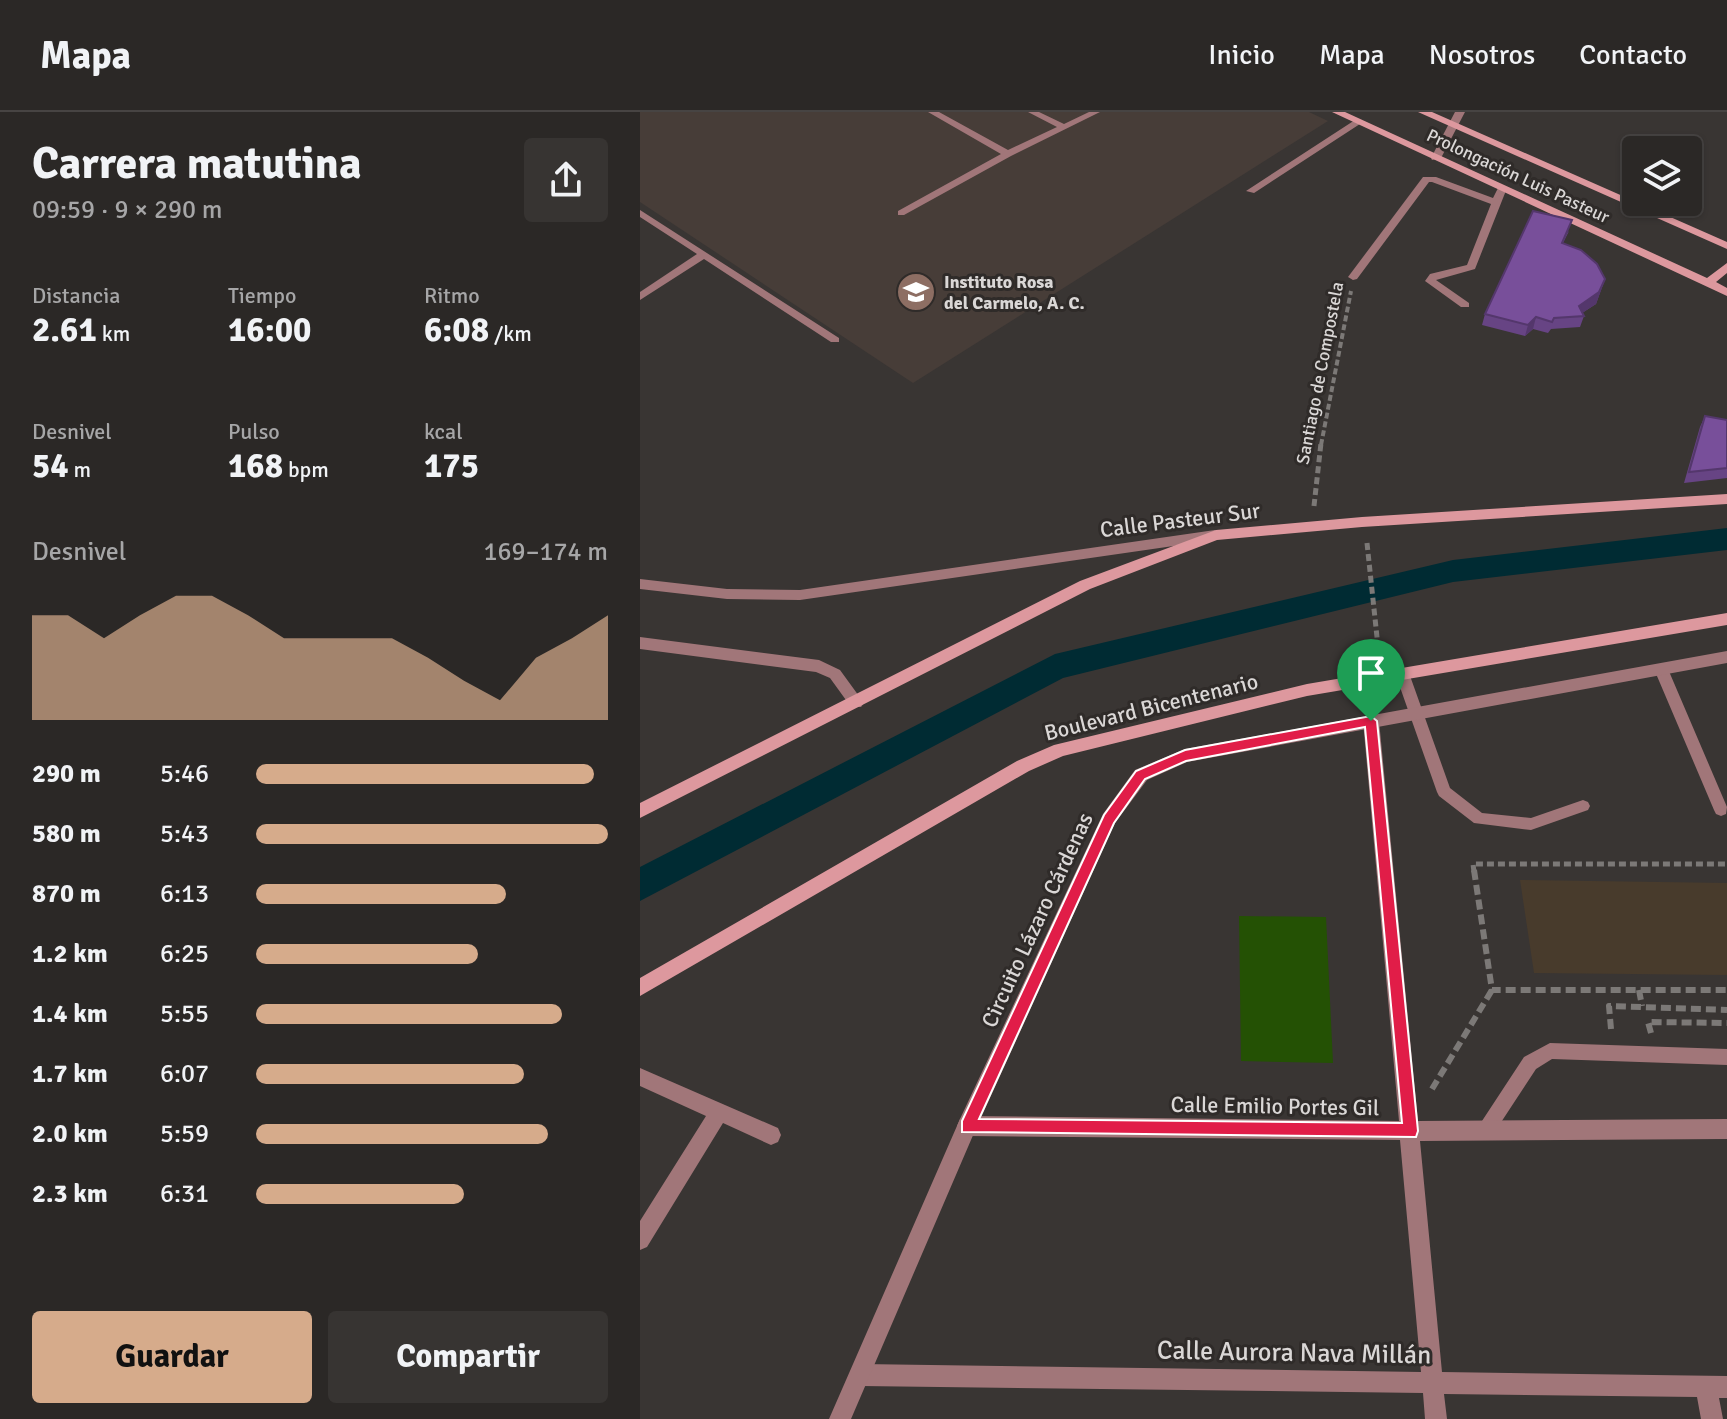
<!DOCTYPE html>
<html lang="es">
<head>
<meta charset="utf-8">
<style>
	:root { --surface:#2b2826; --page:#373432; --text:#f1f3f6; --muted:#a6a6a7; --line:#474443; --accent:#d6ab8b }
	body { margin:0; font-family:Signika,sans-serif; background:var(--page); color:var(--text); height:100vh; display:flex; flex-direction:column; font-size:30px; white-space:nowrap }
	* { box-sizing:border-box; margin:0 }
	p { font-size:26px; color:var(--muted) }
	.icon { flex:none; width:44px; height:44px; fill:none; stroke:currentColor; stroke-width:2; stroke-linecap:round; stroke-linejoin:round }
	.map { position:relative; flex:1; overflow:hidden }
	.panel { display:flex; flex-direction:column; background:var(--surface); width:640px }
	.panel>* { flex:none }
	.buttons { position:absolute; left:982px; top:24px; display:grid; gap:16px }
	.buttons a { display:grid; place-items:center; width:80px; height:80px; border-radius:8px; background:var(--surface); box-shadow:0 2px 6px #0004,0 0 0 2px var(--line); font-size:40px }
	.pin { position:absolute; display:grid; place-items:center; width:68px; height:68px; color:#fff; margin:-82px -34px; border-radius:50% 50% 50% 0; rotate:-45deg; box-shadow:0 0 8px #0007 }
	.pin .icon { rotate:45deg }
	.round { display:grid; place-items:center; flex:none; width:84px; height:84px; border-radius:8px; background:var(--page) }
	.summary { display:flex; align-items:center; justify-content:space-between; height:136px; padding:0 32px }
	h1 { font-size:44px; font-weight:800; line-height:60px }
	.metrics { display:grid; grid-template-columns:repeat(3,1fr); gap:12px; height:136px; padding:8px 32px }
	.metrics div { display:grid; align-content:center }
	.metrics b { font-size:34px; font-weight:800 }
	.metrics small { font-size:22px; font-weight:400 }
	.metrics p { font-size:22px }
	.chart { height:224px; padding:16px 32px }
	.chart p { display:flex; justify-content:space-between }
	.chart svg { width:100%; height:144px; margin-top:8px; fill:var(--accent); opacity:.7 }
	.action { display:flex; gap:16px; margin-top:auto; padding:16px 32px }
	.action a { flex:1; height:92px; border-radius:8px; background:var(--accent); color:#111; font-size:32px; font-weight:800; line-height:92px; text-align:center }
	.action a+a { background:var(--page); color:var(--text) }
	ul { padding:0 32px; list-style:none; font-size:26px }
	li { display:grid; grid-template-columns:128px 96px 1fr; align-items:center; height:60px }
	li i { height:20px; border-radius:10px; background:var(--accent) }
	header { display:flex; align-items:center; gap:48px; box-sizing:border-box; height:112px; padding:0 40px; background:var(--surface); border-bottom:2px solid var(--line) }
	header strong { font-size:38px }
	nav { display:flex; gap:44px; margin-inline-start:auto; font-size:28px }
	main { display:flex; flex:1; min-height:0 }
	.map>svg:first-child { display:block }
	.commercial { fill:#483b2c }
	.built { fill:#473d38 }
	.green { fill:#245104 }
	.lines { fill:none; stroke-linecap:round; stroke-linejoin:round }
	.canal { fill:#002b33; fill-rule:evenodd }
	.path-far2 { stroke:#7c7977; stroke-width:4; stroke-dasharray:6 3; stroke-linecap:butt }
	.path-far1 { stroke:#7c7977; stroke-width:5; stroke-dasharray:7 4; stroke-linecap:butt }
	.path { stroke:#7c7977; stroke-width:6; stroke-dasharray:10 5; stroke-linecap:butt }
	.service { fill:#a17679; fill-rule:evenodd }
	.minor { fill:#a17679; fill-rule:evenodd }
	.tertiary { fill:#a17679; fill-rule:evenodd }
	.secondary { fill:#dd989e; fill-rule:evenodd }
	.wall { fill:#674484 }
	.shaded-wall { fill:#54376c }
	.building { fill:#784f9a; stroke:#54376c; stroke-width:2 }
	.route { fill:#e11d48; stroke:#fff; stroke-width:2; fill-rule:evenodd }
	.labels { text-anchor:middle; dominant-baseline:central; stroke-width:6; stroke-linejoin:round; paint-order:stroke }
	.far-street-label { font-size:18px; fill:#dad7d6; stroke:#2f2b29 }
	.far-poi-label { font-size:18px; font-weight:bold; fill:#dad7d6; stroke:#2f2b29; text-anchor:start }
	.street-label { font-size:22px; fill:#dad7d6; stroke:#2f2b29 }
	.near-street-label { font-size:26px; fill:#dad7d6; stroke:#2f2b29 }
</style>
</head>
<body>
<header>
<strong>Mapa</strong>
<nav><a>Inicio</a><a>Mapa</a><a>Nosotros</a><a>Contacto</a></nav>
</header>
<main>
<section class="panel">
<div class="summary"><div><h1>Carrera matutina</h1><p>09:59 · 9 × 290 m</p></div><a class="round"><svg class="icon" aria-label="share" viewBox="0 0 24 24"><path d="M12 15V3M7 8l5-5 5 5M5 13v7h14v-7"/></svg></a></div>
<div class="metrics">
<div><p>Distancia</p><b>2.61<small> km</small></b></div>
<div><p>Tiempo</p><b>16:00</b></div>
<div><p>Ritmo</p><b>6:08<small> /km</small></b></div>
</div>
<div class="metrics">
<div><p>Desnivel</p><b>54<small> m</small></b></div>
<div><p>Pulso</p><b>168<small> bpm</small></b></div>
<div><p>kcal</p><b>175</b></div>
</div>
<div class="chart"><p><span>Desnivel</span>169–174 m</p>
<svg viewBox="0 0 160 44" preserveAspectRatio="none"><path d="M0 44V12L10 12L20 19L30 12L40 6L50 6L60 12L70 19L80 19L90 19L100 19L110 25L120 32L130 38L140 25L150 19L160 12V44z"/></svg>
</div>
<ul>
<li><b>290 m</b>5:46<i style="width:96%"></i></li>
<li><b>580 m</b>5:43<i style="width:100%"></i></li>
<li><b>870 m</b>6:13<i style="width:71%"></i></li>
<li><b>1.2 km</b>6:25<i style="width:63%"></i></li>
<li><b>1.4 km</b>5:55<i style="width:87%"></i></li>
<li><b>1.7 km</b>6:07<i style="width:76%"></i></li>
<li><b>2.0 km</b>5:59<i style="width:83%"></i></li>
<li><b>2.3 km</b>6:31<i style="width:59%"></i></li>
</ul>
<div class="action"><a>Guardar</a><a>Compartir</a></div>
</section>
<div class="map">
<svg width="1087" height="1307" viewBox="0 0 1087 1307">
	<rect width="100%" height="100%" fill="#393533"/>
	<!-- commercial -->
	<path class="commercial" d="M880,768L1087,771V863L894,861Z"/>
	<!-- built -->
	<path class="built" d="M0,0H669L688,9L273,271L0,90Z"/>
	<!-- green -->
	<path class="green" d="M599,804L686,805L693,951L601,949Z"/>
	<g class="lines">
		<!-- canal -->
		<path class="canal" d="M1087,416V438L813,470L423,566L0,789V755L415,542L813,448Z"/>
		<!-- path-far2 -->
		<path class="path-far2" d="M681,333L711,179"/>
		<!-- path-far1 -->
		<path class="path-far1" d="M674,394L681,331
			M727,431L739,544
			M834,760L833,752H1087"/>
		<!-- path -->
		<path class="path" d="M834,758L852,878H1087
			M999,878L1002,894
			M971,917L969,894L1087,898
			M1011,921L1008,910L1087,911
			M792,977L852,878"/>
		<!-- service -->
		<path class="service" d="M288,0H299L368,38L417,15L388,0H399L424,12L449,0H460L371,44L264,103H258V99L361,42Z
			M715,8L723,10L614,81L606,79Z
			M783,65H796L853,86L859,74L867,76L835,157L796,168L829,191V195H821L785,169L790,162L827,153L851,92L792,70H789L717,167L713,168L708,165Z
			M0,98L199,226V230H191L64,147L0,188V180L57,142L0,105Z
			M1021,552L1028,557L1087,695L1086,702L1081,704L1076,702L1074,698L1014,557Z
			M762,556L769,561L810,676L842,701L891,706L943,688L948,690L950,694L948,698L891,718L834,711L799,684L797,680L755,561Z
			M910,931L1087,937V953L912,947L896,957L852,1024L846,1026L840,1024L838,1018L840,1012L884,945Z"/>
		<!-- minor -->
		<path class="minor" d="M815,0H825L801,46L792,48L791,46Z
			M731,603L737,605L739,609L778,1009L1087,1007V1027L780,1029L802,1260L1087,1264V1286H1079L1083,1307H1061L1057,1285L804,1282L807,1307H785L783,1281L221,1274L213,1271L210,1263L213,1255L221,1252L781,1260L760,1028L327,1024L320,1021L317,1014L320,1007L327,1004L759,1009L723,609L725,605Z
			M0,956L138,1016L141,1023L138,1030L131,1033L83,1011L7,1135L0,1138V1109L66,1004L0,974Z"/>
		<!-- tertiary -->
		<path class="tertiary" d="M575,418L582,423L575,428L160,488L87,487L0,477V467L87,477L160,478Z
			M0,525L179,548L200,558L224,591L221,595H211L190,566L176,560L0,537Z
			M1087,539V551L547,650L507,668L475,711L334,1021L211,1307H189L320,1007L463,702L495,658L545,637Z"/>
		<!-- secondary -->
		<path class="secondary" d="M692,0H705L1067,166L1087,151V161L1076,170L1087,176V184Z
			M778,0H792L1087,130V137Z
			M1087,382V392L722,415L577,428L450,477L0,706V691L440,469L576,418L722,405Z
			M1087,501V513L667,584L423,644L389,659L0,884V866L377,649L414,633L667,572Z"/>
	</g>
	<!-- wall -->
	<path class="wall" d="M929,119L923,131L965,167L956,192L942,201L944,204L940,215L911,217L908,221L893,217L885,224L842,213L845,202Z
		M1065,304L1087,308V366L1044,371L1060,315Z"/>
	<!-- shaded-wall -->
	<path class="shaded-wall" d="M965,167L956,192L936,205L939,194Z
		M896,205L893,217L885,224L888,213Z"/>
	<!-- building -->
	<path class="building" d="M893,99L932,108L922,131L941,138L957,152L965,167L959,180L939,194L944,204L914,206L912,210L896,205L888,213L845,202Z
		M1065,304L1087,308V356L1049,360Z"/>
	<!-- route -->
	<path class="route" d="M731,604L737,609L778,1019L776,1025L322,1020V1009L464,703L496,659L545,638ZM725,615L762,1011L339,1007L474,711L505,667L546,649Z"/>
	<!-- icons -->
	<defs>
		<symbol id="school-disc" viewBox="-11 -11 22 22"><circle r="9.5" fill="#8d6e63" stroke="#2f2b29"/><path d="M0-5L7-2L0 1L-7-2ZM-4 1L0 2.5L4 1V4Q0 6-4 4Z" fill="#fff"/></symbol>
	</defs>
	<g fill-rule="evenodd">
		<use href="#school-disc" x="254" y="158" width="44" height="44"/>
	</g>
	<g class="labels">
		<!-- far-street labels -->
		<g class="far-street-label">
			<text transform="translate(878 64) rotate(25)">Prolongación Luis Pasteur</text>
			<text transform="translate(680 261) rotate(-79)">Santiago de Compostela</text>
		</g>
		<!-- far-poi labels -->
		<g class="far-poi-label">
			<text x="304" y="170">Instituto Rosa<tspan x="304" dy="21">del Carmelo, A. C.</tspan></text>
		</g>
		<!-- street labels -->
		<g class="street-label">
			<text transform="translate(540 408) rotate(-7)">Calle Pasteur Sur</text>
			<text transform="translate(511 595) rotate(-14)">Boulevard Bicentenario</text>
			<text transform="translate(397 808) rotate(-65)">Circuito Lázaro Cárdenas</text>
			<text transform="translate(635 994) rotate(1)">Calle Emilio Portes Gil</text>
		</g>
		<!-- near-street labels -->
		<g class="near-street-label">
			<text transform="translate(654 1241) rotate(1)">Calle Aurora Nava Millán</text>
		</g>
	</g>
</svg>
<div class="buttons">
<a><svg class="icon" aria-label="layers" viewBox="0 0 24 24"><path d="M12 4l9 5-9 5-9-5zM3 14l9 5 9-5"/></svg></a>
</div>
<div class="pin" style="left:731px;top:609px;background:#1e9e55"><svg class="icon" aria-label="arrive" viewBox="0 0 24 24"><path d="M6 21V4h12l-3 4 3 4H6"/></svg></div>
</div>
</main>
</body>
</html>
